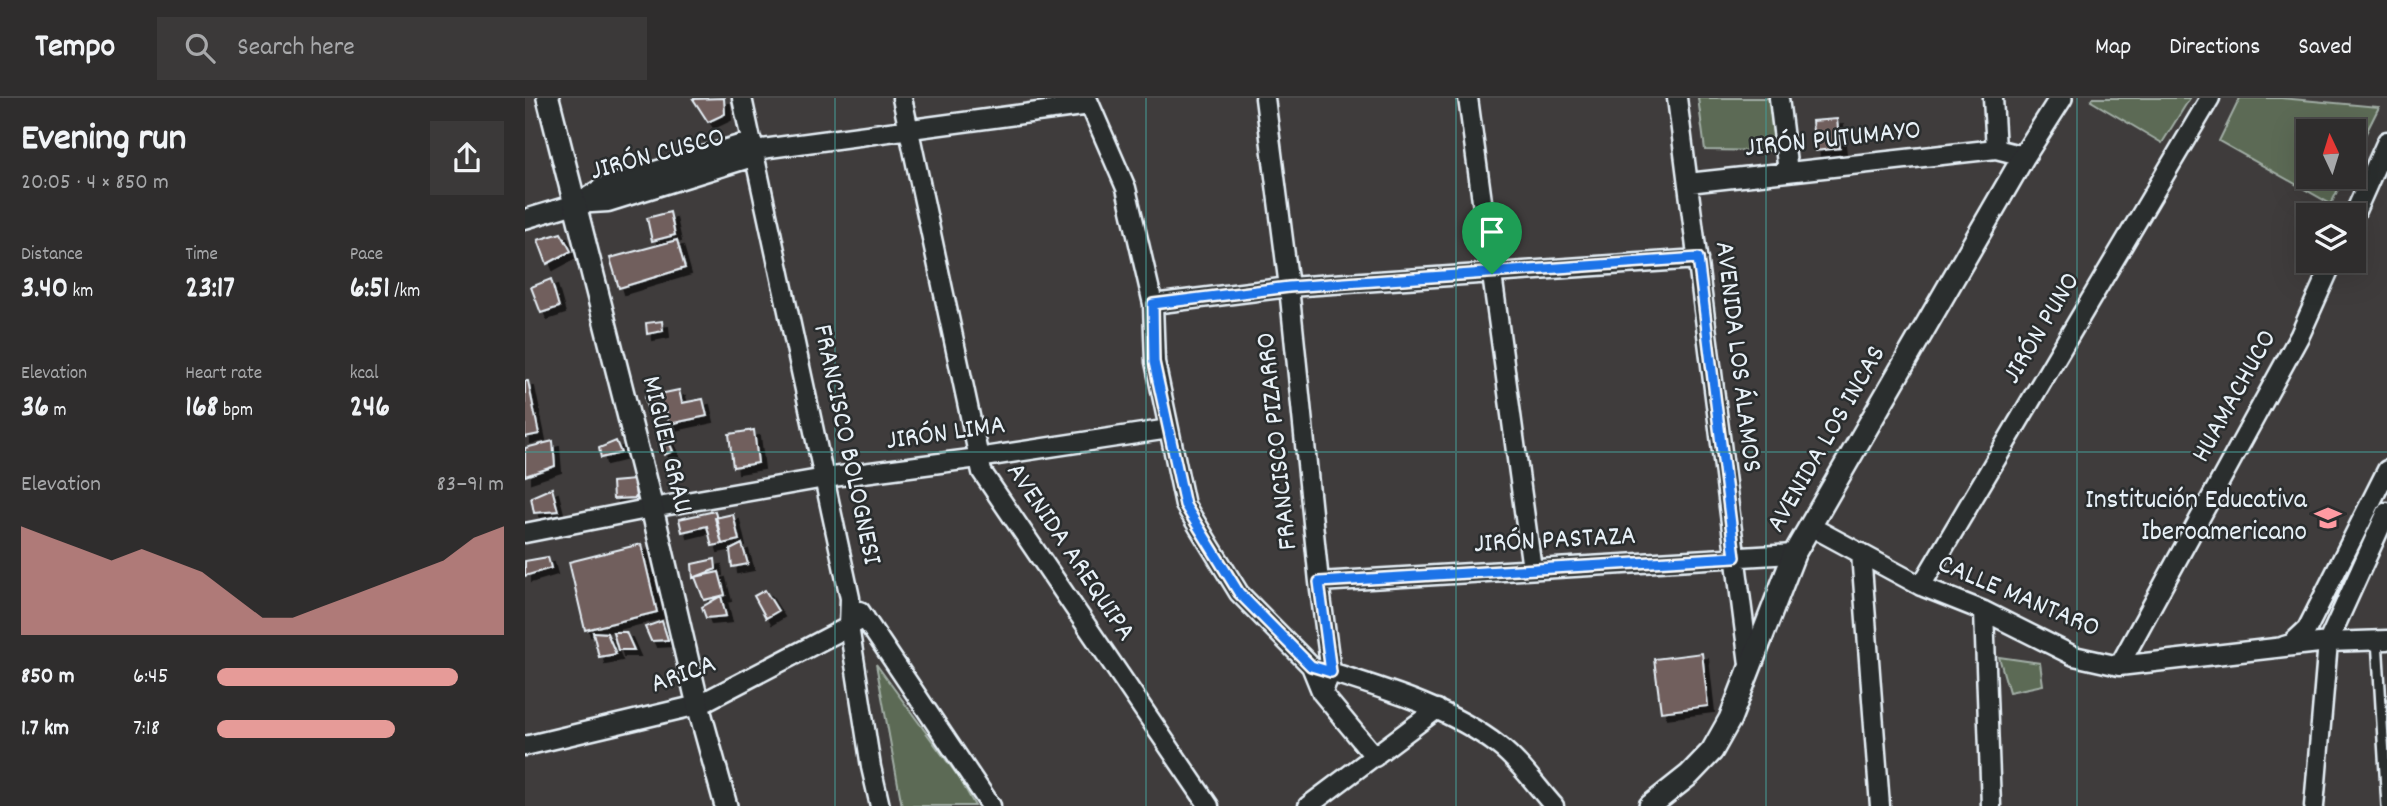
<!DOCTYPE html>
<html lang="en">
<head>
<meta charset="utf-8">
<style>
	:root { --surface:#2f2d2d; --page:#3b3939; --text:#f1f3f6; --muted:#a7a8aa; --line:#4a4949; --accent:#e69b98 }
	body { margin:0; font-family:Dekko,sans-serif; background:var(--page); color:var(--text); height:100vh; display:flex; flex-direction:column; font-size:26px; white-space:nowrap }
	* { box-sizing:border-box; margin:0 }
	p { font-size:23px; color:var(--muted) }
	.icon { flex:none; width:38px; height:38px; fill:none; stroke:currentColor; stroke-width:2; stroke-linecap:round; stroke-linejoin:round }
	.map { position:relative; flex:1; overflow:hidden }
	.sheet { display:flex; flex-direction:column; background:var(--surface); width:525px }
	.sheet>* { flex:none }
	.needle { width:46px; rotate:356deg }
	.fabs { position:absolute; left:1771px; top:21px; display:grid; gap:14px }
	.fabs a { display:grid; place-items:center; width:70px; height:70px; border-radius:0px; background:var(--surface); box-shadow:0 7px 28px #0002,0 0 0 2px var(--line); font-size:35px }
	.pin { position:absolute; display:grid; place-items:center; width:60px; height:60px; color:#fff; margin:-72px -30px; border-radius:50% 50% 50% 0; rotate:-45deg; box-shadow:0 0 7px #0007 }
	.pin .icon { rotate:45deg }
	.round { display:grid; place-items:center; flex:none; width:74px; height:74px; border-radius:0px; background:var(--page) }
	.summary { display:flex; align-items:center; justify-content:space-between; height:119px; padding:0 21px }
	h1 { font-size:38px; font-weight:700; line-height:52px }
	.metrics { display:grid; grid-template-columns:repeat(3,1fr); gap:10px; height:119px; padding:7px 21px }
	.metrics div { display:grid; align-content:center }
	.metrics b { font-size:30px; font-weight:700 }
	.metrics small { font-size:19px; font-weight:400 }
	.metrics p { font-size:19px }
	.chart { height:196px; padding:14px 21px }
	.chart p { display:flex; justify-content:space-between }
	.chart svg { width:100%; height:126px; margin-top:7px; fill:var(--accent); opacity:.7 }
	ul { padding:0 21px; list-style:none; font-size:23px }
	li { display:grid; grid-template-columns:112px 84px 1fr; align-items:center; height:52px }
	li i { height:18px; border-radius:9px; background:var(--accent) }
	header { display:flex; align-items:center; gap:42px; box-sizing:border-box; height:98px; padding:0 35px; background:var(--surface); border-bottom:2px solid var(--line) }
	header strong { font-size:33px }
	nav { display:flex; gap:38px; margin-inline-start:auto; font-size:24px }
	.search { width:490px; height:63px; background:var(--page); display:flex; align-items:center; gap:18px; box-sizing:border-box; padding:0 24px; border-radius:0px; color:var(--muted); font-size:26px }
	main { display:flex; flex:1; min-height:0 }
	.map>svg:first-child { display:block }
	.green { fill:#5b6b54; stroke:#a2aea6; stroke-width:2 }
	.building { fill:#715e5d; stroke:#e8f1f8; stroke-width:2; filter:url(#shadow) }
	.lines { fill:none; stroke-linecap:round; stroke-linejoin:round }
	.service-casing { stroke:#e8f1f8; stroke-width:14 }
	.minor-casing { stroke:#e8f1f8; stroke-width:23 }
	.tertiary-casing { stroke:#e8f1f8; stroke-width:26 }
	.service { stroke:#2a2d2e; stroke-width:9 }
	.minor { stroke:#2a2d2e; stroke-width:18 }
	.tertiary { stroke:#2a2d2e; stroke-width:21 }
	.route-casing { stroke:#fff; stroke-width:14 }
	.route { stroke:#1a73e8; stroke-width:9 }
	.grid { fill:none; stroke:#459590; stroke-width:2; stroke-opacity:0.55 }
	.labels { text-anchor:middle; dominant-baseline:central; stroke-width:5; stroke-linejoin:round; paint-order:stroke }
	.street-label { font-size:28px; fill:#e8f1f8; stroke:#2a2d2e }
	.poi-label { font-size:28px; fill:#e8f1f8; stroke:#2a2d2e; text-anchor:end }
</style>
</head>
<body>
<header>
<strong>Tempo</strong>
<div class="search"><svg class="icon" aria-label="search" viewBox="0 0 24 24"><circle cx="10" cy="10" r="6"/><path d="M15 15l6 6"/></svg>Search here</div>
<nav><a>Map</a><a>Directions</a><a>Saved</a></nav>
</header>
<main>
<section class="sheet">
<div class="summary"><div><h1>Evening run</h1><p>20:05 · 4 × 850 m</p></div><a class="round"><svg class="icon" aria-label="share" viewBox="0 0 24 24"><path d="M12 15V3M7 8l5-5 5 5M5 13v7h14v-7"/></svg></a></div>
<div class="metrics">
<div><p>Distance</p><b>3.40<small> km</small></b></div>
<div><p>Time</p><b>23:17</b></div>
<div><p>Pace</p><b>6:51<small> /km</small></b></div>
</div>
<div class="metrics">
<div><p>Elevation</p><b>36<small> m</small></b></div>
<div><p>Heart rate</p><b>168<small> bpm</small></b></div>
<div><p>kcal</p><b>246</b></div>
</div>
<div class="chart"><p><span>Elevation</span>83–91 m</p>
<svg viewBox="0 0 160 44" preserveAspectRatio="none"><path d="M0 44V6L10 10L20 14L30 18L40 14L50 18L60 22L70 30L80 38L90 38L100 34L110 30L120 26L130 22L140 18L150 10L160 6V44z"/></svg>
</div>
<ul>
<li><b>850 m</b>6:45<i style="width:84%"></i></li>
<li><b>1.7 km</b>7:18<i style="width:62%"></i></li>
</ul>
</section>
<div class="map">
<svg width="1862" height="708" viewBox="0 0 1862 708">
	<defs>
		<filter id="shadow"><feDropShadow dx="6" dy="6" stdDeviation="0" flood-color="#0009"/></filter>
	</defs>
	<rect width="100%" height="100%" fill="#3f3c3c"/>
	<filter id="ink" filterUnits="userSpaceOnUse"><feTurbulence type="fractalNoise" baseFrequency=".0143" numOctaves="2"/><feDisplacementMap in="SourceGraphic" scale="14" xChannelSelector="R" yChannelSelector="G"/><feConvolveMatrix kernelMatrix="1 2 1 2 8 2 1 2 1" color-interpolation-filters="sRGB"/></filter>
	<g filter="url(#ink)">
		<!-- green -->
		<path class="green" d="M1173,0H1244L1250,53L1180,52Z
			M1568,0H1665L1637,45L1566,3Z
			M1715,0H1756L1854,9L1829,59V33H1783V79H1819L1806,106L1694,43Z
			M1474,559L1515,565L1518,587L1484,594Z
			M351,566L435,681L450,708H377Z"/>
		<!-- building -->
		<path class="building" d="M199,0L200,16L183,24L168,1Z
			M1312,21L1315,50L1290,53L1287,23Z
			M145,114L150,137L127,143L122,120Z
			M36,135L46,153L22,166L13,142Z
			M152,142L160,170L94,190L85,160Z
			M26,181L34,209L16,215L6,189Z
			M137,223L138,233L122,236L121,225Z
			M0,283H3L14,336L0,339Z
			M154,292L157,305L178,301L182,318L144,326L141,312L123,315L120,299Z
			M229,332L233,365L208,369L204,336Z
			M142,340L148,353L139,357L135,344Z
			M28,343L30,368L0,378V350Z
			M91,343L96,355L76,360L74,350Z
			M109,382L111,400L88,401L87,384Z
			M27,390L33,413L9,415L6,399Z
			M190,413L197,446L187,448L182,428L157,434L154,421Z
			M208,416L214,442L197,446L190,420Z
			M116,446L132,514L60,532L44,464Z
			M217,446L223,466L207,469L205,452Z
			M23,459L26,470L0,478V463Z
			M190,461L191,471L168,480L167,466Z
			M194,474L200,497L179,502L170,479Z
			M240,492L253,513L241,520L229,498Z
			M196,498L201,518L181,520L177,509Z
			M137,523L143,542L126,543L120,529Z
			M68,534L82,535L91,556L74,559Z
			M88,534H101L109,552H93Z
			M1177,555L1183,608L1136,614L1129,561Z"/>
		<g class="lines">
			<defs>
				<path id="service" d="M1852,541L1862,708"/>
				<path id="minor" d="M217,0L325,500L324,528L346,669L355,708
					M377,0L457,374L684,708
					M562,0L601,90L628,206L630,264L660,407L714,495L786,568L797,595L850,659
					M740,0L764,189L794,484L806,574L797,595
					M943,0L1007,471
					M1152,0L1224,566
					M1254,0L1263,74
					M1468,0L1471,51
					M229,52L565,7
					M1163,85L1471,51L1499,58
					M53,105L78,89L227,43
					M1829,117L1862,43
					M0,121L50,106L83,104L231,58
					M628,206L764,189L1173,161
					M1285,428L1396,488L1459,513L1549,558L1594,568L1803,544L1862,542
					M0,435L127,410L300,380L453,360L644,331
					M1336,455L1355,708
					M794,484L1269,456
					M1396,488L1685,0
					M335,513L466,708
					M1459,513L1466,708
					M1759,548L1766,546L1782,531L1862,372
					M1594,568L1775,237L1808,163
					M796,571C856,590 924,609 974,648C995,664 1012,689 1029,708
					M0,648L173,607L340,520
					M783,708L912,611
					M1789,708L1803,544L1862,414"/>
				<path id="tertiary" d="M23,0L127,410L173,607L201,708
					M1125,708L1164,677L1187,653L1205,621L1269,456L1499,58L1536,0"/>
			</defs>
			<!-- service casing -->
			<use href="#service" class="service-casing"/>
			<!-- minor casing -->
			<use href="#minor" class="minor-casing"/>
			<!-- tertiary casing -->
			<use href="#tertiary" class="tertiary-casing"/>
			<!-- service -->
			<use href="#service" class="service"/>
			<!-- minor -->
			<use href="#minor" class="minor"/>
			<!-- tertiary -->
			<use href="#tertiary" class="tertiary"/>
		</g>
	</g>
	<g class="lines" filter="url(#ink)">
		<defs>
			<path id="route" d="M1173,160L1210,459L794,484L806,574L786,568L714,495L660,407L629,264L628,206L764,189Z"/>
		</defs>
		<!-- route casing -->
		<use href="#route" class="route-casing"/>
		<!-- route -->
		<use href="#route" class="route"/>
	</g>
	<!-- grid -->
	<path class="grid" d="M310,0V708M621,0V708M931,0V708M1241,0V708M1552,0V708M0,354H1862"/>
	<!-- icons -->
	<defs>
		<symbol id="school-bare" viewBox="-9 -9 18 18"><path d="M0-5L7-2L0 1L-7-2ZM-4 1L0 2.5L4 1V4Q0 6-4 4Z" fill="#ff9aa2" stroke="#2a2d2e" stroke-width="2.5" paint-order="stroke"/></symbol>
	</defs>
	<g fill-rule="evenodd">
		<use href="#school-bare" x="1784" y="401" width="38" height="38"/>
	</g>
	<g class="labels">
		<!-- street labels -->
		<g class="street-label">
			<text transform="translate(1308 43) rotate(-6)">JIRÓN PUTUMAYO</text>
			<text transform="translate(133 58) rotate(-15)">JIRÓN CUSCO</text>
			<text transform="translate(1518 231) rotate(-59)">JIRÓN PUNO</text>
			<text transform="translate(1211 259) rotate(83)">AVENIDA LOS ÁLAMOS</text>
			<text transform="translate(1711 299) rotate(-61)">HUAMACHUCO</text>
			<text transform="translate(421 337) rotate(-8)">JIRÓN LIMA</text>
			<text transform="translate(1303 342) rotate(-60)">AVENIDA LOS INCAS</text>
			<text transform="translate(754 343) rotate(-96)">FRANCISCO PIZARRO</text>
			<text transform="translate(140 347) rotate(76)">MIGUEL GRAU</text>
			<text transform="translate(320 347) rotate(78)">FRANCISCO BOLOGNESI</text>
			<text transform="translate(1030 444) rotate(-3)">JIRÓN PASTAZA</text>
			<text transform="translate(544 455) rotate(56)">AVENIDA AREQUIPA</text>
			<text transform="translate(1493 500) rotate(23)">CALLE MANTARO</text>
			<text transform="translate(159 578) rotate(-20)">ARICA</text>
		</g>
		<!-- poi labels -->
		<g class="poi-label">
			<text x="1782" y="404">Institución Educativa<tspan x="1782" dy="32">Iberoamericano</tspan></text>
		</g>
	</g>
</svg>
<div class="fabs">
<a><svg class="needle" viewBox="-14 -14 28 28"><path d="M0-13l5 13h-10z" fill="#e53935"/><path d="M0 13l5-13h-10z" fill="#a7a8aa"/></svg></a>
<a><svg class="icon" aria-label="layers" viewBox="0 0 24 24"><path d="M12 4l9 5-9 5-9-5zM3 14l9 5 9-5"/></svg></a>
</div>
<div class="pin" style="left:967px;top:176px;background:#1e9e55"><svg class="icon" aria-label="arrive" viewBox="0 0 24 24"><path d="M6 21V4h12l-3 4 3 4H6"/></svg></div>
</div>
</main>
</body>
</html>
